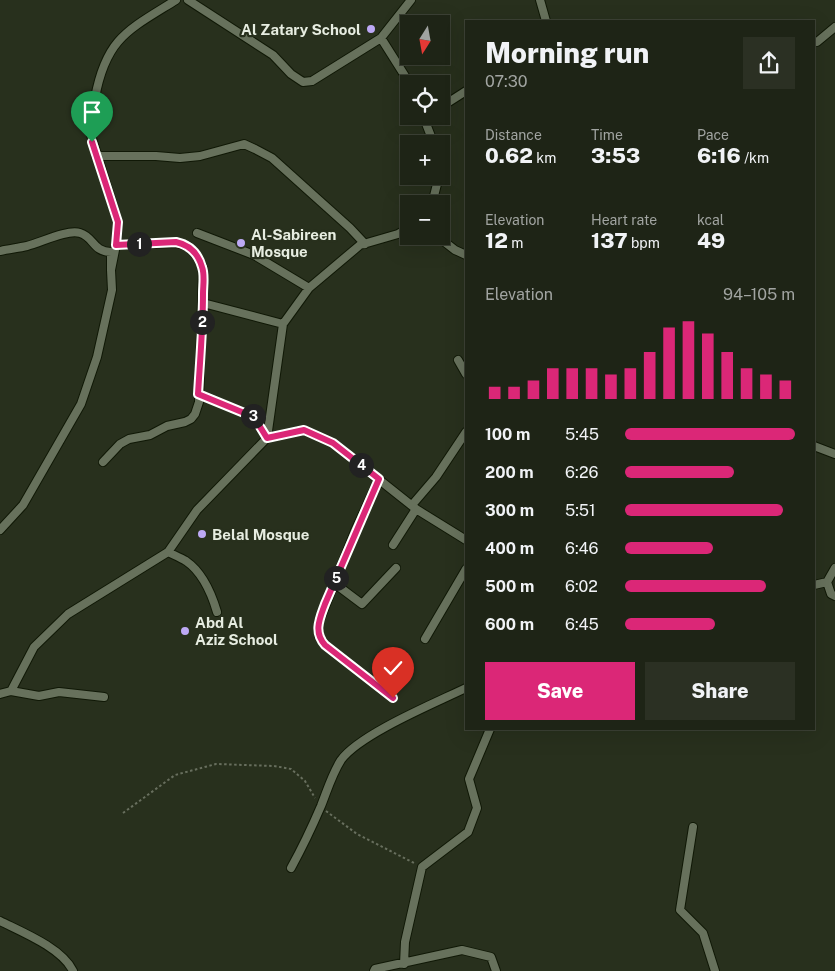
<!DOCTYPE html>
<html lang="en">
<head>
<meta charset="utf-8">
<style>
	:root { --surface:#1e2416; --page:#2b3023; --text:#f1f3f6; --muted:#a1a4a1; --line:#3c4135; --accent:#db2777 }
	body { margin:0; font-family:"Public Sans",sans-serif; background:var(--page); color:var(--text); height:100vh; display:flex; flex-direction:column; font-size:19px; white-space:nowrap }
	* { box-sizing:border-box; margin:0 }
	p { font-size:16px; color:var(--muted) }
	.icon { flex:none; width:28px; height:28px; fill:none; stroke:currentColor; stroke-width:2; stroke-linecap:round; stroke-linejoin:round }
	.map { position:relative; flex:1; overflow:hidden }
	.panel { position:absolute; left:465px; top:20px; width:350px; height:710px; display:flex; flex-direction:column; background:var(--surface); border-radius:0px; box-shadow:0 5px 20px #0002,0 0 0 1px var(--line) }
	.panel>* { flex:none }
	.needle { width:32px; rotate:191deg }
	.buttons { position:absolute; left:400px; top:15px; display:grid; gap:10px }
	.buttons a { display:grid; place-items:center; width:50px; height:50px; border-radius:0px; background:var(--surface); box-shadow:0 5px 20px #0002,0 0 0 1px var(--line); font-size:25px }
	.pin { position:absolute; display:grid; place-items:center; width:42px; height:42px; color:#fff; margin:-51px -21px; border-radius:50% 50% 50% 0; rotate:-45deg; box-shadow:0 0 5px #0007 }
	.pin .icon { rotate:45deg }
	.km { position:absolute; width:25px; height:25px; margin:-12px; border-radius:50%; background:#222; color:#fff; font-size:14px; line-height:25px; text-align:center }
	.round { display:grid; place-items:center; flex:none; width:52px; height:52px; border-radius:0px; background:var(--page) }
	.summary { display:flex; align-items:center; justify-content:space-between; height:85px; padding:0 20px }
	h1 { font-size:28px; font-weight:800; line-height:38px }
	.figures { display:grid; grid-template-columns:repeat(3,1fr); gap:8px; height:85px; padding:5px 20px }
	.figures div { display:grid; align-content:center }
	.figures b { font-size:21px; font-weight:800 }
	.figures small { font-size:14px; font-weight:400 }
	.figures p { font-size:14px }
	.chart { height:140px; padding:10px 20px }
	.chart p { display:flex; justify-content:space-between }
	.chart svg { width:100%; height:90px; margin-top:5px; stroke:var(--accent); stroke-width:6 }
	.button { display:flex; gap:10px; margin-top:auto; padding:10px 20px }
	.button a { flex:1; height:58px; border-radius:0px; background:var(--accent); color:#fff; font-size:20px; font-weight:800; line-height:58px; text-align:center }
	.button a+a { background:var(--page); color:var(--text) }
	ul { padding:0 20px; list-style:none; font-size:16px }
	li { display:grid; grid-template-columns:80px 60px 1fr; align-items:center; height:38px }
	li i { height:12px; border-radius:6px; background:var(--accent) }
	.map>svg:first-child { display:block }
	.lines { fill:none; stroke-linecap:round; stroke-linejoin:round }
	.street-casing { stroke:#101806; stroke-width:10 }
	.path { stroke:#686f5e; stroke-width:2; stroke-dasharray:2.5 2.5; stroke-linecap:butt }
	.street { stroke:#67715c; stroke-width:8 }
	.route-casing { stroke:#fff; stroke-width:10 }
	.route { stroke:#db2777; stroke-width:6 }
	.poi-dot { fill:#bda9f5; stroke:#28301d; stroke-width:2 }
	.labels { text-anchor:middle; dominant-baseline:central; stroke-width:4.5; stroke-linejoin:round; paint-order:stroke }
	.poi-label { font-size:15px; font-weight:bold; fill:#e7ede1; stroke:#28301d; text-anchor:start }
</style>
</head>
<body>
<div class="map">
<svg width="835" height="971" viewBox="0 0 835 971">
	<rect width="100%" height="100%" fill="#28301d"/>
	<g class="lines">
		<defs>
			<path id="street" d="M188,0L273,55L291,74L303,82L312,81L381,38L411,0
				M540,0L546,21
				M381,38L410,84
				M817,42L835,27
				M441,107L466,91
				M423,116L434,144
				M96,156H156L180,158L200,156L244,144L255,149L272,158L350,228L365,244
				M430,204L434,196L439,176
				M197,233L254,255L309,288
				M437,236L455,250L466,255
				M116,245L118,222L90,132C89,120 93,109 95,98C106,38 128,30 176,0
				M0,251C9,249 18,248 27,246C40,243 67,229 80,233C94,237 93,252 111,252V270L116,245L176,243L188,246L197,256L203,268L199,402L195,414L191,419L185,422L167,426L150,435L129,439L120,444L103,462
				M203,303L283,324
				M458,360L466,374
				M198,394L254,417L267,438L304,430L333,443L416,509L466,540
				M814,446L835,454
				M379,479L355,531L319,622V636L325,645L393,698
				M412,505L436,477L466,432
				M0,530L23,505L81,404L97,357L112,290L111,270
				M393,545L416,509
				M168,552C174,555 181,558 186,561C202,572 212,595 217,612
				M827,582L831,594L835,596
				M334,583L362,604L396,568
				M814,585L827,582L835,568
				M425,639L466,569
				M11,691L39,696L59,692L104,697
				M0,694L11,691L34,647L68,614L168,552L197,510L267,438L283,324L309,288L360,245L398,234L409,228
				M693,827L680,910L703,933L715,971
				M291,868C302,848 312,827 321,806C327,791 332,774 341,760C360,734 435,703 466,688
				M0,921C22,932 62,948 73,971
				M404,964L405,942L422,867L468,832L477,808L469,779L490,729
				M374,971L375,969L462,950L491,957L496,971"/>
		</defs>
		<!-- street casing -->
		<use href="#street" class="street-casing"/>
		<!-- path -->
		<path class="path" d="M326,811L357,834L414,863
			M123,813L175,775L216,764L274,766L291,769L305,781L315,798"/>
		<!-- street -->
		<use href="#street" class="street"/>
	</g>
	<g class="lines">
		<defs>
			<path id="route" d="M92,142L118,222L116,245L176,242C190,245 198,253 202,267C205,275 203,285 203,294C203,327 200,361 198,394L254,417L267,438L304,430L333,443L379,479L325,604C320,618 313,632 325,645L393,698"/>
		</defs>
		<!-- route casing -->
		<use href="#route" class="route-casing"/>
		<!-- route -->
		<use href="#route" class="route"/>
	</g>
	<!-- markers -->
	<g class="poi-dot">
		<circle cx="371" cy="29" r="5"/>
		<circle cx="241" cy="243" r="5"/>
		<circle cx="202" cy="534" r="5"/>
		<circle cx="185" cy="631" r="5"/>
	</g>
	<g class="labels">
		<!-- poi labels -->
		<g class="poi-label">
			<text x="361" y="29" text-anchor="end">Al Zatary School</text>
			<text x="251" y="234">Al-Sabireen<tspan x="251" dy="17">Mosque</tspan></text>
			<text x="212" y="534">Belal Mosque</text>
			<text x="195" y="622">Abd Al<tspan x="195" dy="17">Aziz School</tspan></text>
		</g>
	</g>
</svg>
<div class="buttons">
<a><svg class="needle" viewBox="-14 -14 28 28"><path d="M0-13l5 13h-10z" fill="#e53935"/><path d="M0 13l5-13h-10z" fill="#a1a4a1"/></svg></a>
<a><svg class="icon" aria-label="locate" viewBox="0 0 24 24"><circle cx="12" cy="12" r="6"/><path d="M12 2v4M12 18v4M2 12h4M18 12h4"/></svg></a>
<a>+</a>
<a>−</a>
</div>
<div class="pin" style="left:92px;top:142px;background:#1e9e55"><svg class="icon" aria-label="arrive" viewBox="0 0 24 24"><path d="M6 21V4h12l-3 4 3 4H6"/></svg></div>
<div class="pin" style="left:393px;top:698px;background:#d93025"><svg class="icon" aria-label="check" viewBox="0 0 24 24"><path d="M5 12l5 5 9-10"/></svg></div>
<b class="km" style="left:139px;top:244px">1</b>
<b class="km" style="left:202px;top:322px">2</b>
<b class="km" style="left:253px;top:416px">3</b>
<b class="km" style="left:361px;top:465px">4</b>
<b class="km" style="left:336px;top:578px">5</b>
<section class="panel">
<div class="summary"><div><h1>Morning run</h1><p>07:30</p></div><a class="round"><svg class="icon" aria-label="share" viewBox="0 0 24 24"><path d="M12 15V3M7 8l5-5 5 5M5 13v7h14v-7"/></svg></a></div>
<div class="figures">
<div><p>Distance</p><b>0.62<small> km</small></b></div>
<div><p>Time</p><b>3:53</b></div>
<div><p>Pace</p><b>6:16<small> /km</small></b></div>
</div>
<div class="figures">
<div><p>Elevation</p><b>12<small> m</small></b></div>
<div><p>Heart rate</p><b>137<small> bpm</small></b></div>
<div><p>kcal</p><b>49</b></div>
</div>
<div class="chart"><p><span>Elevation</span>94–105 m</p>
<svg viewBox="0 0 160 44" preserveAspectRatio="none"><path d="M5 44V38M15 44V38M25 44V35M35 44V29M45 44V29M55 44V29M65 44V32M75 44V29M85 44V21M95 44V9M105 44V6M115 44V12M125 44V21M135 44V29M145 44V32M155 44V35"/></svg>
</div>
<ul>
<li><b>100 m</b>5:45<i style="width:100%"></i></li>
<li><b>200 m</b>6:26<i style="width:64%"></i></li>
<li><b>300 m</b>5:51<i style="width:93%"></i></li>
<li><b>400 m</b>6:46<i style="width:52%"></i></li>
<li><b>500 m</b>6:02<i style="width:83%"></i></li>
<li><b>600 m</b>6:45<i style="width:53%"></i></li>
</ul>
<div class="button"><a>Save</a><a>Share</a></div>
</section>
</div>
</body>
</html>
